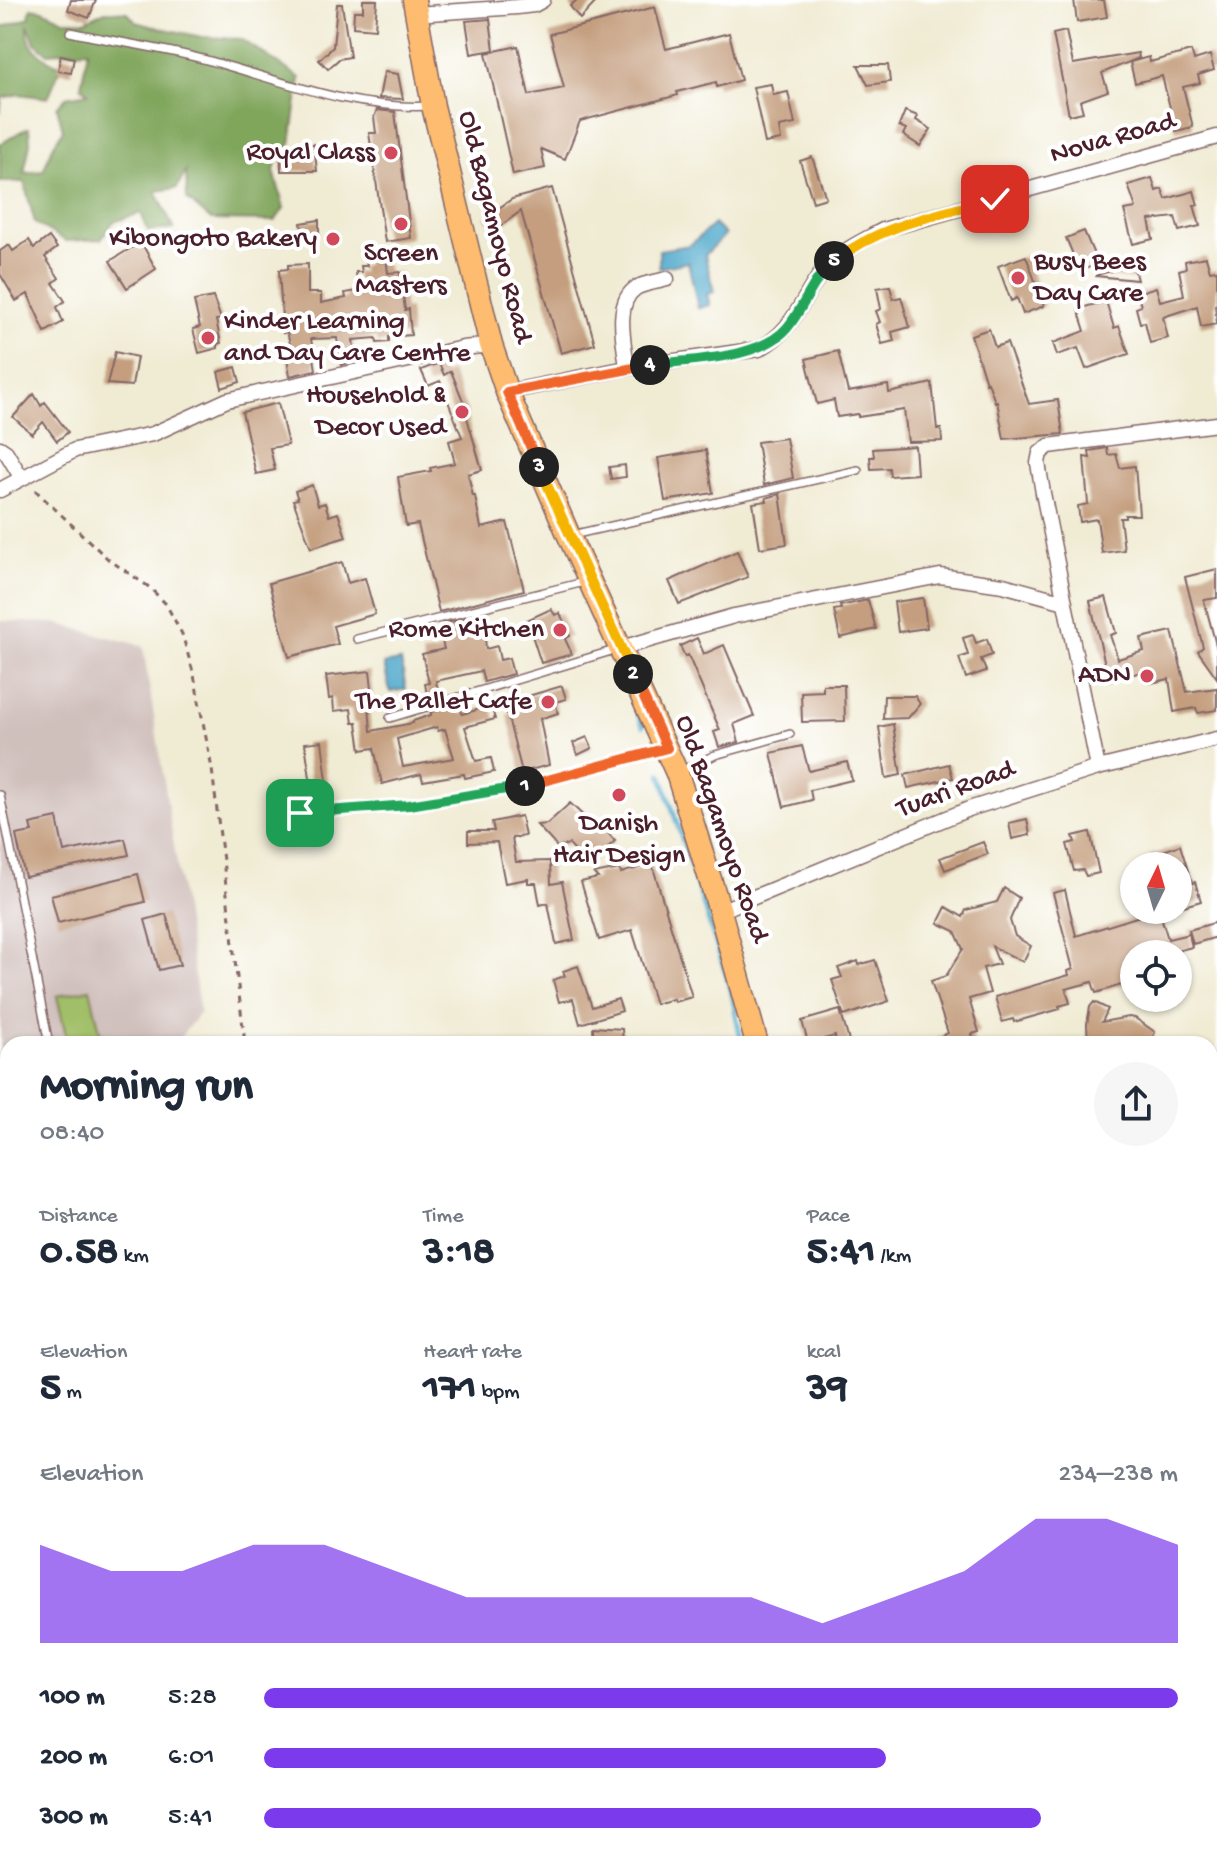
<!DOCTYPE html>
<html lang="en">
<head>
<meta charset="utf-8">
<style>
	:root { --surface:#fff; --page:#f6f6f7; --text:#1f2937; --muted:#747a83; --accent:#7c3aed }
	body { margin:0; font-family:"Gochi Hand",sans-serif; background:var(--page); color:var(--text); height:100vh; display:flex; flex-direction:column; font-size:30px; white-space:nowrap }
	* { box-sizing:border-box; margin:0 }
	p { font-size:26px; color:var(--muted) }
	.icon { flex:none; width:44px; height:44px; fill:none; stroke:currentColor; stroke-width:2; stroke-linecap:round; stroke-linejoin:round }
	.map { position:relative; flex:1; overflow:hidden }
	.sheet { position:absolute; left:0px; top:1036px; width:1218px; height:830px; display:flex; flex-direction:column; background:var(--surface); border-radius:24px 24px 0 0; box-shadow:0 2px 6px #0004 }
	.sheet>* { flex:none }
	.needle { width:52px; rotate:5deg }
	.controls { position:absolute; left:1120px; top:852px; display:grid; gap:16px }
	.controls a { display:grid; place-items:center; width:72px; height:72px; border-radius:50%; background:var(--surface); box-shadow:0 2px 6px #0004; font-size:40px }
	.pin { position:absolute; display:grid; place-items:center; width:68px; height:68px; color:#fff; margin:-34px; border-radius:16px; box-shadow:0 4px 12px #0006 }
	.km { position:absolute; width:40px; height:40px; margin:-20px; border-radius:50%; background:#222; color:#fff; font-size:22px; line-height:40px; text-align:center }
	.round { display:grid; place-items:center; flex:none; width:84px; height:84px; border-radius:42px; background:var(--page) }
	.overview { display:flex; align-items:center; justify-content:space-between; height:136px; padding:0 40px }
	h1 { font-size:44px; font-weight:800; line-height:60px }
	.metrics { display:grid; grid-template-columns:repeat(3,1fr); gap:12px; height:136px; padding:8px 40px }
	.metrics div { display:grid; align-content:center }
	.metrics b { font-size:40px; font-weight:800 }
	.metrics small { font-size:22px; font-weight:400 }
	.metrics p { font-size:22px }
	.chart { height:224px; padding:16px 40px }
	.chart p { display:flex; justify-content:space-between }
	.chart svg { width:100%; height:144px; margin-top:8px; fill:var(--accent); opacity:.7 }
	ul { padding:0 40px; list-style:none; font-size:26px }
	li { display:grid; grid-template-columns:128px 96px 1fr; align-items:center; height:60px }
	li i { height:20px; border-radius:10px; background:var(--accent) }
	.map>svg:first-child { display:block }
	.industrial { fill:#d0c0bc }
	.green { fill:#a1bf67; stroke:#766f49; stroke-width:2 }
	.forest { fill:#80a65c; stroke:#656244; stroke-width:2 }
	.water { fill:#4ea8cb; stroke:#4c647b; stroke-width:2 }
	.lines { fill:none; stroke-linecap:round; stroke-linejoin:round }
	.stream { stroke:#4ea8cb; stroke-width:5 }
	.building { fill:#c49e7e; fill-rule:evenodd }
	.lane-casing { stroke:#846666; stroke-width:10 }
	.street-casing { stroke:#846666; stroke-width:17 }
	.primary-casing { stroke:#846666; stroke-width:25 }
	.path { stroke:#846666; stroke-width:3; stroke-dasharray:6 6; stroke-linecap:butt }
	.lane { stroke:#fff; stroke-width:7 }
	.street { stroke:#fff; stroke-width:14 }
	.primary { stroke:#fdbc6f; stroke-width:22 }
	.split-1-casing { stroke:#fff; stroke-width:16 }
	.split-2-casing { stroke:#fff; stroke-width:16 }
	.split-3-casing { stroke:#fff; stroke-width:16 }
	.split-4-casing { stroke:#fff; stroke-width:16 }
	.split-5-casing { stroke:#fff; stroke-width:16 }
	.split-6-casing { stroke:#fff; stroke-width:16 }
	.split-1 { stroke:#22a559; stroke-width:10 }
	.split-2 { stroke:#f0652b; stroke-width:10 }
	.split-3 { stroke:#f5b400; stroke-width:10 }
	.split-4 { stroke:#f0652b; stroke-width:10 }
	.split-5 { stroke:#22a559; stroke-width:10 }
	.split-6 { stroke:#f5b400; stroke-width:10 }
	.poi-dot { fill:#d1495b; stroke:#fff; stroke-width:3 }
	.labels { text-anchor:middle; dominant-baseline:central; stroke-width:8; stroke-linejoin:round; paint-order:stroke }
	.street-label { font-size:28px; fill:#4a1f2b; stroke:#fff }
	.poi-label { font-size:28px; fill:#4a1f2b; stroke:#fff; text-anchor:end }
</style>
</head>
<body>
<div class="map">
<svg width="1217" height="1865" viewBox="0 0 1217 1865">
	<rect width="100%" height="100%" fill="#fff"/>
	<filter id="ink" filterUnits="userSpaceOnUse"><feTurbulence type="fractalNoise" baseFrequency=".0125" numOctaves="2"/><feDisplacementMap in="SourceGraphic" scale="16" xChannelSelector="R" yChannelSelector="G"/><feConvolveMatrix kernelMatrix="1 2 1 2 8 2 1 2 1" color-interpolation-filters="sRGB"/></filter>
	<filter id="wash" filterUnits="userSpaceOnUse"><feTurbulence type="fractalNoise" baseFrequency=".006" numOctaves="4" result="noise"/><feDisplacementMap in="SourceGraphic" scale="32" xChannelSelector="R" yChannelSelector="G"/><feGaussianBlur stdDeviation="1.8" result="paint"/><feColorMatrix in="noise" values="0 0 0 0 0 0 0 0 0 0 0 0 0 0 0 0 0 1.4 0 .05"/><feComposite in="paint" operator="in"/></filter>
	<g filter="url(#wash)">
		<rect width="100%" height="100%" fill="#f0ebd3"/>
		<!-- industrial -->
		<path class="industrial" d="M0,621L55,623L143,646L200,1012L175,1044H8V1053L0,1051Z"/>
		<!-- green -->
		<path class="green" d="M90,989L103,1044H68L57,996Z"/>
		<!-- forest -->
		<path class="forest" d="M31,8L43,10L64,20L85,21L105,11L127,12L136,22L151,26L202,37L241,39L300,78L291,144L277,159L274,171L284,208L275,221L211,220L187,199L186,171L177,188L156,191L174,229L148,231L141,213L113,222L101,239L66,241L35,223L24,182H0V144C11,139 18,131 29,128L30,143L24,173L43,171L53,146L63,130L57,107L66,97L88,93L81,86L88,50L47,53L35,43L28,24C26,48 41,57 61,66L48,98L19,94L2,98L0,113V28L29,18Z"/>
		<!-- water -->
		<path class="water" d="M714,224L725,235L705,255L714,292L707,294L710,305L698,308L688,262L659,268V250L690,245Z
			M401,661L406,689L390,692L384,664Z"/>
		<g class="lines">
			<!-- stream -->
			<path class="stream" d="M635,708L643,726
				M661,774L731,990L742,1044
				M0,1206L8,1204"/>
		</g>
		<g id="blocks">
			<!-- building -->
			<path class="building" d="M71,0H96L89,18L68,10Z
				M363,0H377L375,29L353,27L354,11H363Z
				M577,0H598L580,19L570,6Z
				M1074,0H1104L1107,17L1077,22Z
				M337,4H342L350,57L339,59L328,69L319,60L333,47Z
				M655,7L666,49L729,33L741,80L717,87L716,82L677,92L678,95L580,121L565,159L541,149L545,168L513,175L486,53L518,46L529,95L564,88L550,34Z
				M490,19L494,50L471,54L466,21Z
				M1066,31L1073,64L1138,53L1139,58L1102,73L1108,91L1080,101L1083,112L1069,115L1053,34Z
				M1191,51L1194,60L1210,55L1214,70L1198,75L1200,83L1183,87L1193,127L1176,131L1162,76L1135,83L1130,62L1149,57L1150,62Z
				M61,55L74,58L71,73L58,71Z
				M858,65H888L890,82L868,85Z
				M384,72L398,74L403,99L379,98Z
				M771,84L773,95L788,92L795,124L779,127L781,140L765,143L753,87Z
				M377,110L395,112L411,238L385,242L369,133H376L374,117Z
				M905,111L918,116L916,120L931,129L920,146L903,135L906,129L899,126Z
				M314,144L317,171H281V149Z
				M812,157L826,198L813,202L800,161Z
				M1152,178L1156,191L1162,189L1166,199L1194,191L1198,205H1194L1200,226L1179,231L1175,217L1149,220L1153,239L1133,244L1124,210L1136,208L1128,185Z
				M552,188L595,344L561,353L521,211L495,230L486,217L512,199Z
				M319,220V234L304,237L301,223Z
				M1084,231L1098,264L1080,271L1066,238Z
				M49,237L57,248L45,257L59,278L53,283L65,301L57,307L63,322L45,332L28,294L16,301L0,274V251L9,245L13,251L29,240L34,248Z
				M141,242L156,269L127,288L110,261Z
				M386,256L388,273L400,272L405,310L409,309L411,335L389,337V342L377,343L376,338L353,340L356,361L341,365L337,338L311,339L316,370L290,376L286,352L292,351L287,332L283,333L279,270L288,269V265L308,264V293H321V303L346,298L345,293L358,291L356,272H362L361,266H367L366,259Z
				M1026,256L1044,306L1023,314L1017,298L1011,301L998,266Z
				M1206,257L1210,271L1217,270V304L1215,305L1217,324L1201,327L1197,306L1163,317L1168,338L1150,343L1145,322L1140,323L1136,308L1141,306L1137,293L1156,287L1160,301L1184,295L1179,270L1186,268L1185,261Z
				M1133,265L1137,280L1096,276V275Z
				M890,286L893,299L901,297L910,327L892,332L894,341L882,344L876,324L880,322L876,311L881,309L877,288Z
				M213,297L221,319L216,320L221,343L217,344L218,348L199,353L193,329L200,327L194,301Z
				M1106,301L1114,328L1119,326L1129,354L1086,369L1078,348L1057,355L1053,343L1085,331L1078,309Z
				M989,329L995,347L1007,343L1029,404L1058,400L1063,434L1004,439L997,401L995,402L988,382L986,383L971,335Z
				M838,351L848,392L888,385L889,393L932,383L937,429H941L942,441L908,442L904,410L858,417V414L837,417L834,400L817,404L806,359Z
				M115,352L137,357L132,386L107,384Z
				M439,363L444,375L451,371L468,413L466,414L482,470L468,474L473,496H475L481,528L507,522L524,590L439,612L418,524L406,526L398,477L431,471L430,468L455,463L449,441L462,437L440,381L428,386L421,370Z
				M236,367L240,382L222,388L218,372Z
				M34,394L41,406L45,402L68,432L57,441L43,422L32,434L13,417Z
				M278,403L288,445L270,448L275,470L256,474L242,412Z
				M786,438L793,478L764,485L757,442Z
				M915,446L917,474L890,476L889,468L871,469L870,457H874L873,449Z
				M1107,448L1108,455L1116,454L1120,468L1135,466L1139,515H1125V518H1120L1124,550L1102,553L1097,519L1080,522L1078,506L1088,504L1084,457L1090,458L1089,451Z
				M706,450L713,493L665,501L658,458Z
				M625,465L626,477L611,479L609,467Z
				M312,485L318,505L325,503L329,516L338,513L346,537L311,548L293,500L298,499L295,491Z
				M780,494L787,544L760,548L753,503L767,501L766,498Z
				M737,551L748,577L679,604L669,581Z
				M342,562L348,583L365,578L375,614L333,626L338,644L289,657L269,583Z
				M1217,569V598L1204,600L1217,649V678L1198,651L1203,647L1185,577Z
				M1106,597L1116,633L1110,635L1118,659L1144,651L1141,638L1172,631L1187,692L1217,688V710L1198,713L1196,708L1174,712L1169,679L1151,683L1148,670L1109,681L1090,601Z
				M923,598L927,628L898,632L894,602Z
				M868,600L876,629L840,638L834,610L841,609L840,606Z
				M551,609L555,615L560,613L570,636L565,639L572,654L541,663L527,620Z
				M483,614L486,649L497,646L500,660L509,658L513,674L484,682L481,671L436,681L439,696L428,700L425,684L429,683L422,654L444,649L441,637L445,636L442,624Z
				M973,635L976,643L987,639L992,655L981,659L986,671L966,678L959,658L968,655L963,638Z
				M697,638L704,654L724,645L754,716L734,724L739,742L719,747L714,732L720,730L688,655L685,657L680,646Z
				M370,671L374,705L369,706L371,731L413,723V721L431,715V712L460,705L462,714L491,706L495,719L465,727L476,761L491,758L494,772L465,778L464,774L423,781L421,774L382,784L374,748L361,750L357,723H353L351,709L334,711L333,698L329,699L326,676ZM437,727L438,731L445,729L454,758L403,767L397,739Z
				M823,685H844L845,721L802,722L801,692L823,691Z
				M562,686L566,699L555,702L558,713L540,719L549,765L522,772L507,714L521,711L518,699Z
				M884,696H915L920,704L908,718L883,719Z
				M893,724L901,775L886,778L879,727Z
				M587,737L592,748L578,755L573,743Z
				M322,741L328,789L312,792L305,743Z
				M802,746L809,771L847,762L852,780L810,790L812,800L784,807L771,753Z
				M949,764L953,778L908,788L905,775Z
				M570,803L594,826L598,822L615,841L587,866L569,844L557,847L537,825L547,824Z
				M521,816L525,836L512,838L516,862L550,861L551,884L562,882L574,940L556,944L548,903L540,905L536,883H528V879L505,883L497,842L468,843V831H494L492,822Z
				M57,818L64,852L125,839L129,855L25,877L16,835L32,832L30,824Z
				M1027,819L1030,835L1012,839L1009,823Z
				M1090,832L1099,873L1086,876L1083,870L1074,871L1067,844L1075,842L1073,836Z
				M983,842L988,854L945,870L940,858Z
				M1180,845L1192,883L1195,882L1201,901L1184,906V904L1178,906V866H1152L1149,856Z
				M652,864L692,997L674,1002L673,999L655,1004L632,930L599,940L581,882L598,878L594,874L619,869L621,873Z
				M138,874L145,902L58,923L51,895Z
				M1004,888L1019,898L1010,920L1015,936L1031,946L1023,962L992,946L999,964L983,968L990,993L969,999L979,1032L972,1034L975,1044H925L948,1033L931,981L946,976L963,949L955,931L938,923L946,907L963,917L966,910L997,902Z
				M1065,890L1076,936L1159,910L1168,939L1189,934L1192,947L1165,954H1134V981L1096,993L1092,982L1066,989L1070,1003L1059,1006L1060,1009L1014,1022L1013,1019L1002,1022L995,997L1069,975L1068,971L1073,969L1053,893Z
				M166,914L180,965L159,970L145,920Z
				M1217,922V937L1193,944L1189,930Z
				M875,960L889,1001L844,1016L832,980L842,977L838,968L858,961L859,965Z
				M578,966L592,1007L618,999L622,1011L580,1024L573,999L559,1002L553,980L565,976L563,971Z
				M1094,1002L1108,1009L1102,1022L1129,1017L1135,1018L1155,1032L1150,1044H1088L1087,1024L1090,1007Z
				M840,1010L850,1044H836L835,1036L808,1043L802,1021Z
				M593,1027L622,1029L623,1041L594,1044Z"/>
		</g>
	</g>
	<g filter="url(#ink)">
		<use href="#blocks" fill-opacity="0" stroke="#846666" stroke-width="2"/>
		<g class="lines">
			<defs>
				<path id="lane" d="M70,32C120,43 172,49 221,64C290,84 357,110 431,106
					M572,535L858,470
					M357,639L588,581
					M390,718L618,649
					M679,772L715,755L790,734
					M0,795L49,1044
					M300,813L409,805L515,788L661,749
					M0,1081L8,1082"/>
				<path id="street" d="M416,14L517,7L534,5L543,0
					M627,368C625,346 613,303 636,288C644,283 657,282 667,279
					M507,392L627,368L759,349C800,327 801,293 830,263C845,249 865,240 883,230L1217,137
					M0,448L6,452L21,477
					M0,490L75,450L153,434L227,400L463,348L491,345
					M621,648L734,616L940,576L1003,585L1065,602
					M1098,768L1043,493L1038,463L1040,453L1049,446L1217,424
					M720,911L969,809L1098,768L1217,739
					M1210,1113L1217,1111"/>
				<path id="primary" d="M414,0L433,106L491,345L507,392L569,536L677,773L720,911L757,1044
					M834,1865L835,1858"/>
			</defs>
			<!-- lane casing -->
			<use href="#lane" class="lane-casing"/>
			<!-- street casing -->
			<use href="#street" class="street-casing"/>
			<!-- primary casing -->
			<use href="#primary" class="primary-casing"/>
			<!-- path -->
			<path class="path" d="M35,490L108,559L149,587L166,604L182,634L194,675L212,769L245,1044
				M0,1326H8
				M0,1332L8,1343
				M0,1503L8,1506
				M134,1865L166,1858"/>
			<!-- lane -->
			<use href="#lane" class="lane"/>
			<!-- street -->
			<use href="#street" class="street"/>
			<!-- primary -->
			<use href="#primary" class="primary"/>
		</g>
	</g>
	<g class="lines" filter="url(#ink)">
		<defs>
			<path id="split-1" d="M300,813L409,805L525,786"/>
			<path id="split-2" d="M525,786L667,748L633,674"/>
			<path id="split-3" d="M539,467L633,674"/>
			<path id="split-4" d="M539,467L507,392L650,365"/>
			<path id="split-5" d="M650,365C691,359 760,360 787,328C804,308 813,278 834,261"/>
			<path id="split-6" d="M834,261C882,224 937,215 995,199"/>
		</defs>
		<!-- split-1 casing -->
		<use href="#split-1" class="split-1-casing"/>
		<!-- split-2 casing -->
		<use href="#split-2" class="split-2-casing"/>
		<!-- split-3 casing -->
		<use href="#split-3" class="split-3-casing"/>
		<!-- split-4 casing -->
		<use href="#split-4" class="split-4-casing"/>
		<!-- split-5 casing -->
		<use href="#split-5" class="split-5-casing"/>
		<!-- split-6 casing -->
		<use href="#split-6" class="split-6-casing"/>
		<!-- split-1 -->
		<use href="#split-1" class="split-1"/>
		<!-- split-2 -->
		<use href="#split-2" class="split-2"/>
		<!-- split-3 -->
		<use href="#split-3" class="split-3"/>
		<!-- split-4 -->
		<use href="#split-4" class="split-4"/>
		<!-- split-5 -->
		<use href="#split-5" class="split-5"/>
		<!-- split-6 -->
		<use href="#split-6" class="split-6"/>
	</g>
	<!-- markers -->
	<g class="poi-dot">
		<circle cx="391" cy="153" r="8"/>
		<circle cx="401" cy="224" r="8"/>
		<circle cx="333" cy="239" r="8"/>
		<circle cx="1018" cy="278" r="8"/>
		<circle cx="208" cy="338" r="8"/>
		<circle cx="462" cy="412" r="8"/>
		<circle cx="560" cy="630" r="8"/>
		<circle cx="1147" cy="676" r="8"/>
		<circle cx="548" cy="702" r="8"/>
		<circle cx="619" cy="795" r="8"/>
	</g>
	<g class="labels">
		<!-- street labels -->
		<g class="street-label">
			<text transform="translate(1113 139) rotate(-16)">Nova Road</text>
			<text transform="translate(494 227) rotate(76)">Old Bagamoyo Road</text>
			<text transform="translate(956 790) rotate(-20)">Tuari Road</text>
			<text transform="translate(721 829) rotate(71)">Old Bagamoyo Road</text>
		</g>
		<!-- poi labels -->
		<g class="poi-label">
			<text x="375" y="153">Royal Class</text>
			<text x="317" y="239">Kibongoto Bakery</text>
			<text x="401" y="254" text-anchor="middle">Screen<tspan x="401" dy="32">Masters</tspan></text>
			<text x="1034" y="262" text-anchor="start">Busy Bees<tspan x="1034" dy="32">Day Care</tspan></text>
			<text x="224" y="322" text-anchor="start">Kinder Learning<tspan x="224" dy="32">and Day Care Centre</tspan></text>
			<text x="446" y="396">Household &amp;<tspan x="446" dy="32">Decor Used</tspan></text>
			<text x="544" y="630">Rome Kitchen</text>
			<text x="1131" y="676">ADN</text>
			<text x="532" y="702">The Pallet Cafe</text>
			<text x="619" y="824" text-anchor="middle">Danish<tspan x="619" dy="32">Hair Design</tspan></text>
		</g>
	</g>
</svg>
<div class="controls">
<a><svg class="needle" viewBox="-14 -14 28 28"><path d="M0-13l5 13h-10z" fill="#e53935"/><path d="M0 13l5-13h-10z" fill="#747a83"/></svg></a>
<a><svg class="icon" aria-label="locate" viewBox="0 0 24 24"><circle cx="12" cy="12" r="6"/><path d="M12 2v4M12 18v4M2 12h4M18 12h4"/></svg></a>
</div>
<div class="pin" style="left:300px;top:813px;background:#1e9e55"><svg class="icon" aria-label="arrive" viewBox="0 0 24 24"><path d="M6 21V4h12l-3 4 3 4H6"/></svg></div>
<div class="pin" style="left:995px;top:199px;background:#d93025"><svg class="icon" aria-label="check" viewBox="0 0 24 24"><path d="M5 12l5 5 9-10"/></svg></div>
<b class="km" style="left:525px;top:786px">1</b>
<b class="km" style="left:633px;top:674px">2</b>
<b class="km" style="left:539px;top:467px">3</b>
<b class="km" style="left:650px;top:365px">4</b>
<b class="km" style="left:834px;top:261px">5</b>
<section class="sheet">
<div class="overview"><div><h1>Morning run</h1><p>08:40</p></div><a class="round"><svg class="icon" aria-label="share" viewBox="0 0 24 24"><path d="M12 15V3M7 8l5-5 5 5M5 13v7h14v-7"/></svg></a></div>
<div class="metrics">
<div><p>Distance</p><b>0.58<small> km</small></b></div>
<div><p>Time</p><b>3:18</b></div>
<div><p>Pace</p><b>5:41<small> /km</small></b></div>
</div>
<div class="metrics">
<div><p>Elevation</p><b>5<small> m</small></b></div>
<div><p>Heart rate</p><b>171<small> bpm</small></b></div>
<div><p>kcal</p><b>39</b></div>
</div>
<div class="chart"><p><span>Elevation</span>234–238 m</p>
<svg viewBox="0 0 160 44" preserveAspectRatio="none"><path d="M0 44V14L10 22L20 22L30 14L40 14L50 22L60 30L70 30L80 30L90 30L100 30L110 38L120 30L130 22L140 6L150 6L160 14V44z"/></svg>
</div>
<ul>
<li><b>100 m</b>5:28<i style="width:100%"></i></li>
<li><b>200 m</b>6:01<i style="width:68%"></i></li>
<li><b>300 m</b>5:41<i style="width:85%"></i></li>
</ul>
</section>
</div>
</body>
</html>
